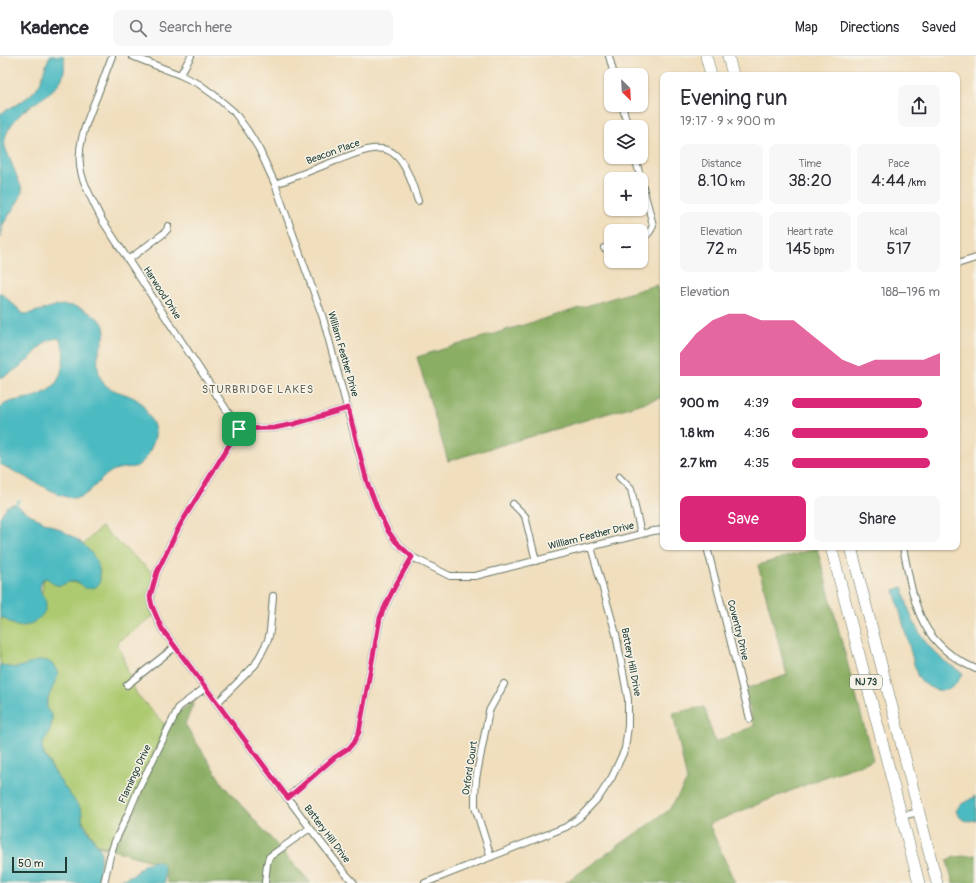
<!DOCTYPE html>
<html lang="en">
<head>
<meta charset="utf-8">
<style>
	:root { --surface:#fff; --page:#f7f7f7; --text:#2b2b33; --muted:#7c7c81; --line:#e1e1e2; --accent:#db2777 }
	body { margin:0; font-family:Pangolin,sans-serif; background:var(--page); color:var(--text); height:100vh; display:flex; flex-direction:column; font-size:15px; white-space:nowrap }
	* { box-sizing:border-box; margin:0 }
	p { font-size:13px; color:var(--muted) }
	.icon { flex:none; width:22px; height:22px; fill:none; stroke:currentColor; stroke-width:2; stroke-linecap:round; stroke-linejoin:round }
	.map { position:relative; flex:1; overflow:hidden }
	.drawer { position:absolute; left:660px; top:16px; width:300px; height:478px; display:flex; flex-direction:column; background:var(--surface); border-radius:8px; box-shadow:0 1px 3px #0004 }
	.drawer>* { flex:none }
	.needle { width:26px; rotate:156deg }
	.buttons { position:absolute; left:604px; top:12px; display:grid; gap:8px }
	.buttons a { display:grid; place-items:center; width:44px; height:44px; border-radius:8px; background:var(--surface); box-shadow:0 1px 3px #0004; font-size:20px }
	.scale { position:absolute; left:12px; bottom:10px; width:55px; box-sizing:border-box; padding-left:4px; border:2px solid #1f3d34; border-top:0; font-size:11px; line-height:14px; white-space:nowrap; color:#1f3d34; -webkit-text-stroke:3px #f7f3e8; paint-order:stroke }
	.pin { position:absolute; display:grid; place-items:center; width:34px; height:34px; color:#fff; margin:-17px; border-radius:8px; box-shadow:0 2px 6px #0006 }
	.round { display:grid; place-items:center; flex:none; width:42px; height:42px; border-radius:8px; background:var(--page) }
	.summary { display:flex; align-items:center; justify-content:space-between; height:68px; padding:0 20px }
	h1 { font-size:22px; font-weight:600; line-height:30px }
	.metrics { display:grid; grid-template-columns:repeat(3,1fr); gap:6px; height:68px; padding:4px 20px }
	.metrics div { display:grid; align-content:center; border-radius:8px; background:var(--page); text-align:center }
	.metrics b { font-size:17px; font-weight:600 }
	.metrics small { font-size:11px; font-weight:400 }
	.metrics p { font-size:11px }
	.chart { height:112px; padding:8px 20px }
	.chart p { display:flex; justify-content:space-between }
	.chart svg { width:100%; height:72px; margin-top:4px; fill:var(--accent); opacity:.7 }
	.primary-button { display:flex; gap:8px; margin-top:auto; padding:8px 20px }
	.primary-button a { flex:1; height:46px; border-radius:8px; background:var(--accent); color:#fff; font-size:16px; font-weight:600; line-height:46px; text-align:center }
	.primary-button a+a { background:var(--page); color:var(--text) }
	ul { padding:0 20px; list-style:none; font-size:13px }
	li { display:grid; grid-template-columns:64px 48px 1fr; align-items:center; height:30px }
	li i { height:10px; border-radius:5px; background:var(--accent) }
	header { display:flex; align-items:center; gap:24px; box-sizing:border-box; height:56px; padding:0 20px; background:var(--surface); border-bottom:1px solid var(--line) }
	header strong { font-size:19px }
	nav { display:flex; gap:22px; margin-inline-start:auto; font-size:14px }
	.search { width:280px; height:36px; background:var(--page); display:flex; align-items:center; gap:10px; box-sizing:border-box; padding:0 14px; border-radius:8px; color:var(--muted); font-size:15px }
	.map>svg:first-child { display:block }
	.green { fill:#adca71; stroke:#668452 }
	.forest { fill:#8aae63; stroke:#54764c }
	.water { fill:#4bbac1; stroke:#357c7a }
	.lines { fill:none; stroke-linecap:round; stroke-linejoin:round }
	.stream { stroke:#4bbac1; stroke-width:2 }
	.street-casing { stroke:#687564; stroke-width:8 }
	.highway-casing { stroke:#687564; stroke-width:12 }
	.street { stroke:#fff; stroke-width:6 }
	.highway { stroke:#fff; stroke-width:11 }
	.route-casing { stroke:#fff; stroke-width:8 }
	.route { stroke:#db2777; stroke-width:5 }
	.labels { text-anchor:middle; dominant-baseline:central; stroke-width:3; stroke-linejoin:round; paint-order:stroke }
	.shield { fill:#f7f3e8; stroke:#60746a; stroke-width:1 }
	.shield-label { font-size:9px; font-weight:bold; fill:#1f3d34 }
	.street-label { font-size:10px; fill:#1f3d34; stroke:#f7f3e8 }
	.neighbourhood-label { font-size:11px; letter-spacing:1px; fill:#5f624f; stroke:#f7f3e8 }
</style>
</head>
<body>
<header>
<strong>Kadence</strong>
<div class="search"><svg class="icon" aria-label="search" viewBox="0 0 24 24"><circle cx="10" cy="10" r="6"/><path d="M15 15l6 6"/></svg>Search here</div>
<nav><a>Map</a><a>Directions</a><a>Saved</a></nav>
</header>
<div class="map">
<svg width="976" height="827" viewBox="0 0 976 827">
	<rect width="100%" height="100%" fill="#f7f3e8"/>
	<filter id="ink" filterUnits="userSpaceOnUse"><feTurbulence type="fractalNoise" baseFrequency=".025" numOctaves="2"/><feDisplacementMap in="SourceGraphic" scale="8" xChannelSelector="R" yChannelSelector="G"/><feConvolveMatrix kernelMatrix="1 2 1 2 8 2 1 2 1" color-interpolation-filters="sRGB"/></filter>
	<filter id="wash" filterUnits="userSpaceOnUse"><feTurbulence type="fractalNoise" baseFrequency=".012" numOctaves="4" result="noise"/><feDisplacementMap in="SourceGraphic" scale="16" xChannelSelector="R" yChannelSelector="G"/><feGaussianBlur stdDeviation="0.9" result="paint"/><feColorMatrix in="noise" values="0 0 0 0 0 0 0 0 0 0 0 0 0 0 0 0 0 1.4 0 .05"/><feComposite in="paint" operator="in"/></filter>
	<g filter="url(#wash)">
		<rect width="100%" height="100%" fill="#f0debd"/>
		<!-- green -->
		<path class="green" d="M101,471L156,520V558L117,586L136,637L164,668L139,748L115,790H98L43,696L0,693V562L38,563L44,522L97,530L83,489Z"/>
		<!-- forest -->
		<path class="forest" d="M656,229L663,252V341L448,405L417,301Z
			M817,492L873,704L825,721L709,768L735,827H565L669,754L687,725L673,657L704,651L715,686L754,670L745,633L787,619L758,509Z
			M195,644L185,668L224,730L311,827H168L162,808L98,790H115L139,748L164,668Z
			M976,799V827H953L947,805L954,801Z"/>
		<!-- water -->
		<path class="water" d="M50,0H64C65,8 65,18 61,24C52,38 37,45 25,54C19,59 14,65 10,71C6,78 4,83 5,91L22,133V136L20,142L2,170V176L0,181V130L1,126L0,120V58C14,49 31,43 40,27C44,18 45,8 50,0Z
			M0,236L24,258C31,258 36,255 42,254C63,246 77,248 96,261C112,272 102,284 98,299C97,307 98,318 102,325C109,336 125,336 136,343C141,346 145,352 147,357C157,373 158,379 149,396C147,401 144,405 140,408C136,412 131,411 126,412C118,412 110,415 104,421C88,435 83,449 58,438L0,408V352C6,345 15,345 23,343C47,339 60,331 63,306C64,298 64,289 59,282C42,283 39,295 27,305C19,312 9,318 0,322Z
			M13,448H16C39,470 84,475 97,507C100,514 101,521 99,528C96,532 89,533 85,532C79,525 72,524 64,528C61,529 60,530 57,529C53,529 50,524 47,522L43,523C35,540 46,537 46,549C47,560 27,573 17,570C11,568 6,563 0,561V461L7,450Z
			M903,531C911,571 927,597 963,617C959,623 956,630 949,633C936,638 923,629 917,619L894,534Z
			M41,604C50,604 56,610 58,619L47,645V653L52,660V665L50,675L43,687L42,690L43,696L48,706L63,729L80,752L82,757V763L84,769L101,795V798L98,827H0V608C17,616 25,608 41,604Z
			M976,740V764C965,766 961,765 956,755L960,749Z
			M153,805C169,805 162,817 165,827H115L136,817L143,809Z"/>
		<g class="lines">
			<!-- stream -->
			<path class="stream" d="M15,450L19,444"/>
		</g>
	</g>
	<g filter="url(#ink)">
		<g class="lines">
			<defs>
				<path id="street" d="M112,0C107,13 102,27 97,40C87,64 74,93 82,120C87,135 95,150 102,164L239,373L274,372L294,368L348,352
					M132,0L180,19L199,28L214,39L234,56L248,75L259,93L275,128L323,262L367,426L378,454L388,475L396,486L412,501L450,520H475L653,475L663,474
					M609,0L614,19
					M180,19L191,0
					M622,49L628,71
					M635,101L653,169C651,176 648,180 641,182
					M275,128C295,121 315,113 335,105C347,101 359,95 372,93C379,92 388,93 393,97C406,106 413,130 418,145
					M604,192L611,191
					M128,204L163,178L167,174L168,170
					M957,208L976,202
					M239,373L180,469L157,516L150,541L152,551L162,573L310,772L344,816L354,827
					M619,421L631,433L641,478
					M513,448L525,460L536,505
					M707,491L750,663
					M903,491C914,546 918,588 976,613
					M127,629L175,591
					M217,647L255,609L261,598L268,584L270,575L273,540
					M287,742L335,701L349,692L354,686L359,676L380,562C388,541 400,521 412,501
					M902,760L919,756
					M491,801L475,751V740L476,723L489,655L504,628
					M104,827L110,800L115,785L129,756L138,734L179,651L205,632
					M265,827L267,808L269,801L310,772
					M425,827L566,771L580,761L599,741L612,721L625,693L628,670V643L616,578L591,491"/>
				<path id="highway" d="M706,0L711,19
					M728,0L733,19
					M831,491L919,827
					M851,491L937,827"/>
			</defs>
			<!-- street casing -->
			<use href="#street" class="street-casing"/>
			<!-- highway casing -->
			<use href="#highway" class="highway-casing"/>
			<!-- street -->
			<use href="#street" class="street"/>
			<!-- highway -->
			<use href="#highway" class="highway"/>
		</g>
	</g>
	<g class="lines" filter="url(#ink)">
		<defs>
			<path id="route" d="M348,352L367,426L378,454L388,475L396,486L412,501C400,521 388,541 380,562L359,676L354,686L349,692L335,701L288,742L162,573L152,550L150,541L157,516L180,469L239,373L274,372L294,368Z"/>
		</defs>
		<!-- route casing -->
		<use href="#route" class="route-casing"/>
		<!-- route -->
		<use href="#route" class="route"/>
	</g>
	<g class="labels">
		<!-- shield labels -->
		<rect class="shield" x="850" y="619" width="32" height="14" rx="3"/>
		<g class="shield-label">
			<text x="866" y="626">NJ 73</text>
		</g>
		<!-- street labels -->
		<g class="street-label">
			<text transform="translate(333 96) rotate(-20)">Beacon Place</text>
			<text transform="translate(162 237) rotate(57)">Harwood Drive</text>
			<text transform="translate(343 298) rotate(74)">William Feather Drive</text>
			<text transform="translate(591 480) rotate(-14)">William Feather Drive</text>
			<text transform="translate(738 574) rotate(76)">Coventry Drive</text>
			<text transform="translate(631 606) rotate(79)">Battery Hill Drive</text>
			<text transform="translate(470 712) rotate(-81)">Oxford Court</text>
			<text transform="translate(135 718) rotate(-65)">Flamingo Drive</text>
			<text transform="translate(327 778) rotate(53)">Battery Hill Drive</text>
		</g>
		<!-- neighbourhood labels -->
		<g class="neighbourhood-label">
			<text x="258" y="333">STURBRIDGE LAKES</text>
		</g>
	</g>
</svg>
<div class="buttons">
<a><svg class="needle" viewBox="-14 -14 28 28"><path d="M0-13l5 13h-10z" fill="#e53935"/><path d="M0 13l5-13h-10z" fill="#7c7c81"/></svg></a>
<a><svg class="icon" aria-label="layers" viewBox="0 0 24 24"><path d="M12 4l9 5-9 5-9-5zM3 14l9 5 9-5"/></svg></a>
<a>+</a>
<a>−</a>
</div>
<div class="scale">50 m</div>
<div class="pin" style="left:239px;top:373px;background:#1e9e55"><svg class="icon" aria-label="arrive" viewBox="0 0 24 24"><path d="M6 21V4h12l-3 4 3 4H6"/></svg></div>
<section class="drawer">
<div class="summary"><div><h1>Evening run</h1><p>19:17 · 9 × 900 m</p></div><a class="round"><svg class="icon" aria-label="share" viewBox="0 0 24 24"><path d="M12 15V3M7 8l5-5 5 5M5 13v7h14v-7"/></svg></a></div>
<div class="metrics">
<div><p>Distance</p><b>8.10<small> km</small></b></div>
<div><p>Time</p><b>38:20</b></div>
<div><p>Pace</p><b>4:44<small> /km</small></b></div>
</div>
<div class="metrics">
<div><p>Elevation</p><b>72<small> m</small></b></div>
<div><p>Heart rate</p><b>145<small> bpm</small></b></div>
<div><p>kcal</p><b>517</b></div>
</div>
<div class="chart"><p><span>Elevation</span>188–196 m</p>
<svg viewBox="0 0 160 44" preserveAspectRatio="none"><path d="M0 44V30L10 18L20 10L30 6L40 6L50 10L60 10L70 10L80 18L90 26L100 34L110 38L120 34L130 34L140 34L150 34L160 30V44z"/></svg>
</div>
<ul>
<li><b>900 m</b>4:39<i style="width:88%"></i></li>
<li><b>1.8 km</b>4:36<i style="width:92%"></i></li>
<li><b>2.7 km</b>4:35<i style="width:93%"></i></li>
</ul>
<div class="primary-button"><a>Save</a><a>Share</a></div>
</section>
</div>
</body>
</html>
